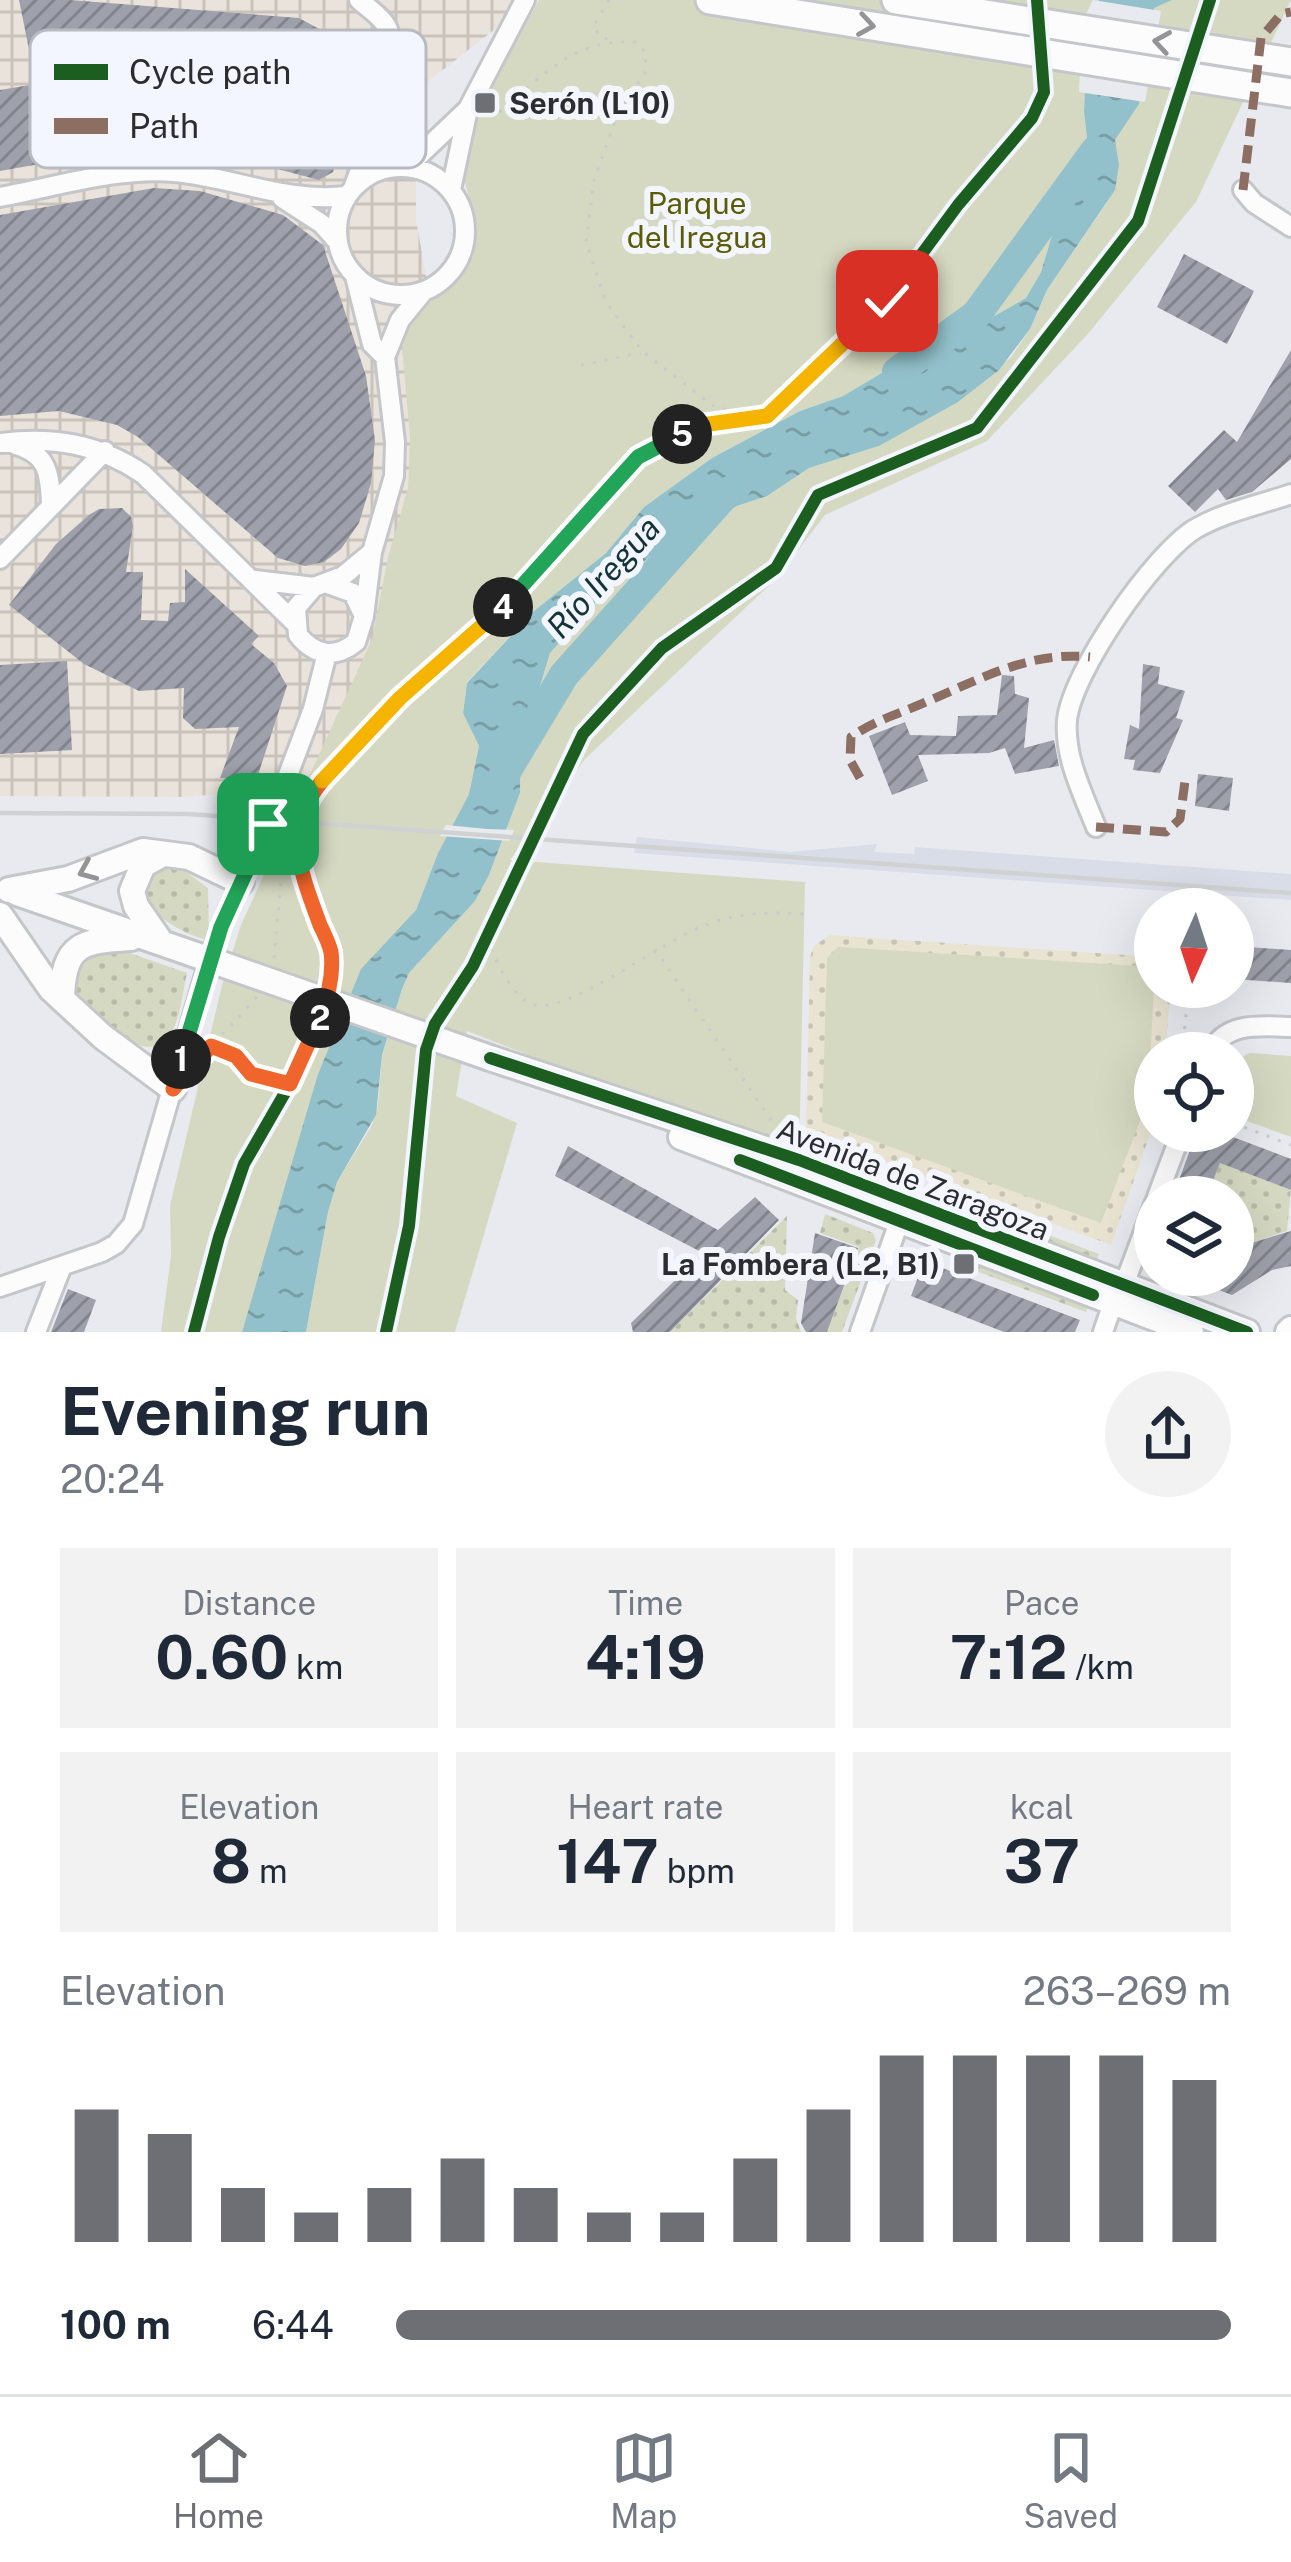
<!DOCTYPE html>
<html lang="en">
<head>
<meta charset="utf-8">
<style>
	:root { --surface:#fff; --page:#f2f2f3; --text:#1f2937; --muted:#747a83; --line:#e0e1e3; --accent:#6e6f74 }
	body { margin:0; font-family:"Public Sans",sans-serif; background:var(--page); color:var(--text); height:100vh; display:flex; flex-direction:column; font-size:45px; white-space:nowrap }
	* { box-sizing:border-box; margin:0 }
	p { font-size:39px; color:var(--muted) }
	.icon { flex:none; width:66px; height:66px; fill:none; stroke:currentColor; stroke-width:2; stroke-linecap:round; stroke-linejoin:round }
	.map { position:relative; height:1332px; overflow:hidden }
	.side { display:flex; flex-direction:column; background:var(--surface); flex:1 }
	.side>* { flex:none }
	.needle { width:78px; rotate:183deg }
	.controls { position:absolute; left:1134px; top:888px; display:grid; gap:24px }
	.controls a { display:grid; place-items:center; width:120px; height:120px; border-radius:50%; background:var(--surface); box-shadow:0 12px 48px #0002; font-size:60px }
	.pin { position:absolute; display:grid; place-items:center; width:102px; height:102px; color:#fff; margin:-51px; border-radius:24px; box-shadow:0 6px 18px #0006 }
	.km { position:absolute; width:60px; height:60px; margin:-30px; border-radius:50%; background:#222; color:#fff; font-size:33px; line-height:60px; text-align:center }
	.round { display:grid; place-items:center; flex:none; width:126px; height:126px; border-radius:63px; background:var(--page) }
	.overview { display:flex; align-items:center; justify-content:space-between; height:204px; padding:0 60px }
	h1 { font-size:66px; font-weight:700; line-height:90px }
	.stats { display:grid; grid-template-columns:repeat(3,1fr); gap:18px; height:204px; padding:12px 60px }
	.stats div { display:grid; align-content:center; border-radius:0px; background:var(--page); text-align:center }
	.stats b { font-size:60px; font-weight:700 }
	.stats small { font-size:33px; font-weight:400 }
	.stats p { font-size:33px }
	.chart { height:336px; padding:24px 60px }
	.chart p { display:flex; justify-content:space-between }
	.chart svg { width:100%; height:216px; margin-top:12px; stroke:var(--accent); stroke-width:6 }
	ul { padding:0 60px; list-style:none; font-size:39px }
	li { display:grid; grid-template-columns:192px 144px 1fr; align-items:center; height:90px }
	li i { height:30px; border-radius:15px; background:var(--accent) }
	.tabs { display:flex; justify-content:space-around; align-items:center; height:168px; border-top:3px solid var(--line); background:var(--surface); font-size:33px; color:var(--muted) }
	.tabs a { display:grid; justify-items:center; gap:6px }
	.tabs .current { color:var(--accent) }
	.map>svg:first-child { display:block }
	.industrial { fill:url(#industrial-grid) }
	.built { fill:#d8dde8 }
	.sand { fill:url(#sand-dots) }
	.park { fill:#d6d9c1 }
	.garden { fill:url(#garden-dots) }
	.water { fill:url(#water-ripples) }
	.pier { fill:#e8eaf0 }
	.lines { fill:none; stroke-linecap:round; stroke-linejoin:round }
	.river { stroke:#93c1cb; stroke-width:30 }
	.building { fill:url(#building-hatch) }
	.minor-casing { stroke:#c4c6ca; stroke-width:24 }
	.major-casing { stroke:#c4c6ca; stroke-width:30 }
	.highway-casing { stroke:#c4c6ca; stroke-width:33 }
	.path { stroke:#c9cbcc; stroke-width:3; stroke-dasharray:3 9; stroke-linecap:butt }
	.minor { stroke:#fcfcfd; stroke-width:18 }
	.major { stroke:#fcfcfd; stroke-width:24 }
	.highway { stroke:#fcfcfd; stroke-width:27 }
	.rail { stroke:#d0d1d3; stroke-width:4.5 }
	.major-bridge-casing { stroke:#c4c6ca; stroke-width:30; stroke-linecap:butt }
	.major-bridge { stroke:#fcfcfd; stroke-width:24 }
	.quiet { stroke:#8d6e63; stroke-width:9; stroke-dasharray:18 9; stroke-linecap:butt }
	.cycleway-casing { stroke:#f3f6ff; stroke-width:20 }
	.cycleway { stroke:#1b5e20; stroke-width:12 }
	.oneway { stroke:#949497 }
	.split-1-casing { stroke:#fff; stroke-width:24 }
	.split-2-casing { stroke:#fff; stroke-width:24 }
	.split-3-casing { stroke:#fff; stroke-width:24 }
	.split-4-casing { stroke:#fff; stroke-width:24 }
	.split-5-casing { stroke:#fff; stroke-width:24 }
	.split-6-casing { stroke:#fff; stroke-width:24 }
	.split-1 { stroke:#22a559; stroke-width:15 }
	.split-2 { stroke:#f0652b; stroke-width:15 }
	.split-3 { stroke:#f0652b; stroke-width:15 }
	.split-4 { stroke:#f5b400; stroke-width:15 }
	.split-5 { stroke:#22a559; stroke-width:15 }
	.split-6 { stroke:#f5b400; stroke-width:15 }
	.poi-dot { fill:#6e6f74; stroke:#f3f6ff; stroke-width:4.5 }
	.labels { text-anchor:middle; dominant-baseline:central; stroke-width:12; stroke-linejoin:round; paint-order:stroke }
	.poi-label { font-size:30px; font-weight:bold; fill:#2c2d31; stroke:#f3f6ff; text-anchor:start }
	.park-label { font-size:30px; fill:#5b5c05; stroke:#f3f6ff }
	.street-label { font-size:30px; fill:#2c2d31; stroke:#f3f6ff }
	.water-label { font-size:33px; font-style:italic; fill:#133339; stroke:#f3f6ff }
	.key { fill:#f3f6ff; stroke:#b7bac1; stroke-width:3 }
	.key-label { font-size:33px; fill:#2c2d31 }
</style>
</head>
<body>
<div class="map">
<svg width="1291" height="1332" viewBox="0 0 1291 1332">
	<defs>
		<pattern id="industrial-grid" width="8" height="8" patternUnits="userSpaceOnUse" patternTransform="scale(3)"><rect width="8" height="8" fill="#eae3db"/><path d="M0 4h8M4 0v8" fill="none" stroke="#c9c3bc"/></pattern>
		<pattern id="sand-dots" width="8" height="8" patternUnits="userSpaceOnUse" patternTransform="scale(3)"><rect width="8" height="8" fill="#e9e4d2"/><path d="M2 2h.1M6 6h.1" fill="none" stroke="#c8c4b5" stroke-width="1.8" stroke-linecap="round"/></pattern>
		<pattern id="garden-dots" width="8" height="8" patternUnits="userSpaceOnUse" patternTransform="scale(3)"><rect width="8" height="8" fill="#d6d9c1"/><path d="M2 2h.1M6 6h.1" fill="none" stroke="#b8bba6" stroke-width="1.8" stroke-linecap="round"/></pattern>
		<pattern id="water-ripples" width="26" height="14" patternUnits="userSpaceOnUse" patternTransform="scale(3)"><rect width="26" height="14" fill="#93c1cb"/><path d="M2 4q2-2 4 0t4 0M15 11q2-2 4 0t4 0" fill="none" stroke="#789da5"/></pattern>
		<pattern id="building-hatch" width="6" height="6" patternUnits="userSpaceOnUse" patternTransform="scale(3)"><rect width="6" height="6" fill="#9ea1ab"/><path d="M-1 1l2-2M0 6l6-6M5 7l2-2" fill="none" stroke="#81848c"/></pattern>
	</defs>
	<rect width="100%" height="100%" fill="#e8eaf0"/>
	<!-- industrial -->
	<path class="industrial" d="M0,0H532L416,91V220L446,388L360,684L303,788L180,797L0,796Z"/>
	<!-- built -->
	<path class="built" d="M637,837L791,852L877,844L874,852L914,854L915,847L1291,874V900L634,853Z"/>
	<!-- sand -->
	<path class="sand" d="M829,935L1155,957V987H1171L1165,1053H1155V1120L1111,1245L806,1133L810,958L813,947Z"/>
	<!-- park -->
	<path class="park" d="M539,0H1099L1088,23L1084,110L1087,138L1056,222L1041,272L1026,298L954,339L902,361L843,396L800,411L712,458L644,507L606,553L534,611L467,682L463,712L479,746L469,794L438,853L416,910L361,970L318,1074L278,1220L242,1332H161L171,1256L170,1206L222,985L241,925L372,639L388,557L408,488L410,437L402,349L409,326L433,297L453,285L473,257L477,227L461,168L468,129Z
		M1172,0H1291L1196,202L1087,335L987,441L825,515L776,579L585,759L510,860L805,882L799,1160L467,1031L456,1096L517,1123L455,1332H306L328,1212L337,1182L372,1125L378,1104L382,1055L402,989L409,973L475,901L489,875L520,793L521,726L537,696L550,653L600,597L695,520L767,496L809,468L879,446L967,395L1011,357L1030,329L1047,290L1106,204L1115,140L1140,99L1154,7Z
		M838,947L1155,967L1148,1100L1101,1223L822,1122L827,958Z
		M1250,1053L1291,1056V1137L1233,1116C1233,1093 1225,1062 1250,1053Z"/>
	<!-- garden -->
	<path class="garden" d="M169,867L182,869L208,888L209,940C187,937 154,916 141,897L146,877Z
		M121,950L187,973C183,991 181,1013 173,1030C150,1078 91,1011 74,989L75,966L89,951Z
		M1220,1163L1291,1190L1287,1231L1251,1243L1233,1255V1197H1207Z
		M942,1195L1099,1254L1097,1259L940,1201Z
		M825,1214L873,1233L876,1240L842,1332H827L859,1247L820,1233Z
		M787,1216L785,1290L798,1300L796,1318L801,1332H670Z
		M971,1262L1088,1305L1086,1312L968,1268Z"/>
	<!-- water -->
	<path class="water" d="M1099,0H1172L1154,8L1139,104L1115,140L1119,165L1115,190L1047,290L1030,329L999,370L958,402L879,446L809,468L767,496L695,520L600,597L550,653L537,696L521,726L520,793L489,875L475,901L409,973L402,989L382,1055L376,1115L337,1182L328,1212L306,1332H242L318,1074L361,969L416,910L438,853L469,794L479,746L463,713L467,683L534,611L606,553L644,507L712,458L800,411L843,396L902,361L954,339L1026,298L1041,272L1056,222L1087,138L1084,111L1088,23Z"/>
	<!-- pier -->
	<path class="pier" d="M1093,0L1161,11L1145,102L1079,92L1082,22Z
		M446,825L487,829L514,830L510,841L440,836Z"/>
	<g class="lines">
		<!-- river -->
		<path class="river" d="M897,372L976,315L1095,151
			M501,780L564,675L723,497L736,487"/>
	</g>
	<!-- building -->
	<path class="building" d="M19,0H70L299,18L356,49L363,67L333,172L319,180L190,146L118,148L101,59L56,62L74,158L0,171V90L36,84Z
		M154,188L200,191L283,215L323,245L366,376L375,440L371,483L359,523L341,549L324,562L305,566L278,558L138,437L117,425L59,411L0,416V215Z
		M1184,254L1254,291L1227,344L1157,307Z
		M1291,350V459L1252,492L1226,500L1218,489L1195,512L1168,486L1224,430L1237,442Z
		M122,508L131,517L133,526L126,572H143L141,620L168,621L170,603L185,602V569L259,636L251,644L274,663L287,686L256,781L220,778L239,727L195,729L183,718L184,688L139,691L84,664L9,605L56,544L89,515L99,509Z
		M67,661L72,750L0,754V665Z
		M1143,664L1160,667L1158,684L1185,691L1176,718L1183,720L1160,773L1133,770L1135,760L1124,759L1130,725L1139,729Z
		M1002,675L1014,676L1015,694L1029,698L1024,748L1054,740L1059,766L1015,774L1005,748L989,753L918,755L928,781L892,795L869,736L905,722L910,735L956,736L958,716L997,715Z
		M1198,774L1233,778L1229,811L1195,806Z
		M1233,946L1291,950V983L1233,979Z
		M1197,1131H1217L1291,1159V1190L1220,1163L1209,1191L1179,1180Z
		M568,1146L718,1230L755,1197L779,1220L670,1332H633L631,1323L703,1253L555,1176Z
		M1291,1231V1266L1272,1270L1232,1295L1182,1276L1233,1275V1255L1251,1243Z
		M815,1233L858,1248L827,1332H806L801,1323Z
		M924,1261L1080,1320L1075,1332H1004L911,1296Z
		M68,1289L96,1300L84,1332H51Z"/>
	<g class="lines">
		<defs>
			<path id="minor" d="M337 231a64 64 0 1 1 128 0a64 64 0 1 1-128 0Z
				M407,167L468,109
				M354,186C368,146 406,68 387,27C382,17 367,7 359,0
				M451,190L468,109L525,0
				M1243,190L1254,203L1291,227
				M0,197C55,187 118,167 174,172C233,177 285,203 346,196
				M282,198L322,224L337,241
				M355,276L372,344L385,357
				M0,443C53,436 99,444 143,474L294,622
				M16,445C48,454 50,474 51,505
				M0,559L105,451
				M255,580L314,587
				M328,584L353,593L364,616L356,642C335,659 315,656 298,635L296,608L314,587L343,576L372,552
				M364,616L372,552L394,476L395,442L385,357L400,320L423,292
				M274,812L313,709L327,653
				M1096,827C1083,794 1064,757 1067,720C1072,672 1153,555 1195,529C1224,512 1259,505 1291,494
				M1211,1053C1224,1021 1262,1026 1291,1027
				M1157,1197L1182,1131
				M1124,1285L1155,1202
				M0,1287L102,1252L116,1244L133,1224L206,971L221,927L268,824
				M36,1332L62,1266
				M860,1332L899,1222
				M1103,1332L1113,1303"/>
			<path id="major" d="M9,890L68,879L143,851L189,857L241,882
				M17,893L196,955
				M0,915L51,989L103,1037L173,1089
				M161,942L136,906L132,891L143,865L163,854
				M62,999C63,943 82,941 131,938
				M490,1058L799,1160L1247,1332
				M681,1137L1191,1332
				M1288,1332L1291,1329"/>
			<path id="highway" d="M710,0L1291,93
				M896,0L1291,62"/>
		</defs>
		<!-- minor casing -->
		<use href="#minor" class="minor-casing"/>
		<!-- major casing -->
		<use href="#major" class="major-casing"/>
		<!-- highway casing -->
		<use href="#highway" class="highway-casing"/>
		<!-- path -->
		<path class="path" d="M609,0L593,27L601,37L611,40
			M1207,7L1210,0
			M488,112L497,114C545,75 571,39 636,42L646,53L645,73L619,110L594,180L586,242L606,302L643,352L716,408L767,415
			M581,365L641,353
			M486,938C497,960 510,998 535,1005C567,1014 665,940 703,926C738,912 769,912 805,914
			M655,949L777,1129
			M274,958L285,838
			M214,1047L236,1056L251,1074L290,1084
			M1182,1053L1189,987
			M198,1061L257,997
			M1233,1123L1291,1145
			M386,1332L409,1226L425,1055"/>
		<!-- minor -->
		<use href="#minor" class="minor"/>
		<!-- major -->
		<use href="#major" class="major"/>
		<!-- highway -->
		<use href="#highway" class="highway"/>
		<!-- rail -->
		<path class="rail" d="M0,813L188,814L1291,893"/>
		<defs>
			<path id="major-bridge" d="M196,955L490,1058"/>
		</defs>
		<!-- major-bridge casing -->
		<use href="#major-bridge" class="major-bridge-casing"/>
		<!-- major-bridge -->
		<use href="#major-bridge" class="major-bridge"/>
		<!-- quiet -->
		<path class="quiet" d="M1243,190L1261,38L1281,14L1291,12
			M860,778L850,760L851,737C875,720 902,713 928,701C982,678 1031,651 1090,657
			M1096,827L1166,832L1180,819L1185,781"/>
		<defs>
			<path id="cycleway" d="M490,1058L799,1160L1247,1332
				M740,1160L1093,1295
				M194,1332L219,1237L244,1164L290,1084L330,989V951L308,889L296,838L305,802L400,698L501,610L638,457L695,426L767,415L887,301L958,205L1032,118L1044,92L1037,0
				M386,1332L409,1226L426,1050L435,1024L473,966L583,734L662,648L776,568L818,495L977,428L1138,221L1210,0"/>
		</defs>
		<!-- cycleway casing -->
		<use href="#cycleway" class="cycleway-casing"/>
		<!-- cycleway -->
		<use href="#cycleway" class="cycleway"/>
	</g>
	<!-- one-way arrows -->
	<defs><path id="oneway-chevron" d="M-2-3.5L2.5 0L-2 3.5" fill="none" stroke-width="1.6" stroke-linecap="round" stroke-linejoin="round" transform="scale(3)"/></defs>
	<g class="oneway">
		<use href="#oneway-chevron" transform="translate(866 25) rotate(9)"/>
		<use href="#oneway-chevron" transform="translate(1162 42) rotate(-171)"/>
		<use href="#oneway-chevron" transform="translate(87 871) rotate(157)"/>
	</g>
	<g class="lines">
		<defs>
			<path id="split-1" d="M181,1059L221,927L268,824"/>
			<path id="split-2" d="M181,1059L173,1089L211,1046L236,1056L251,1074L290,1084L320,1018"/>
			<path id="split-3" d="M320,1018C328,997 334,974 331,952C329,943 324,933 320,925C300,870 282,830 322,781"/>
			<path id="split-4" d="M322,781L400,698L503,607"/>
			<path id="split-5" d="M503,607L638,457L682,434"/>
			<path id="split-6" d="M682,434L695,426L767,416L887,301"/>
		</defs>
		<!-- split-1 casing -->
		<use href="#split-1" class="split-1-casing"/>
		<!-- split-2 casing -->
		<use href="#split-2" class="split-2-casing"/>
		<!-- split-3 casing -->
		<use href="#split-3" class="split-3-casing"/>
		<!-- split-4 casing -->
		<use href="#split-4" class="split-4-casing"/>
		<!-- split-5 casing -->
		<use href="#split-5" class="split-5-casing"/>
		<!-- split-6 casing -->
		<use href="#split-6" class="split-6-casing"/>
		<!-- split-1 -->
		<use href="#split-1" class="split-1"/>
		<!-- split-2 -->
		<use href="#split-2" class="split-2"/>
		<!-- split-3 -->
		<use href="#split-3" class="split-3"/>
		<!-- split-4 -->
		<use href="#split-4" class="split-4"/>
		<!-- split-5 -->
		<use href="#split-5" class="split-5"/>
		<!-- split-6 -->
		<use href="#split-6" class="split-6"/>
	</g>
	<!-- markers -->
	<g class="poi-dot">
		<rect x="473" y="91" width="24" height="24" rx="6"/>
		<rect x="952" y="1252" width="24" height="24" rx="6"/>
	</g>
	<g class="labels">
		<!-- poi labels -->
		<g class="poi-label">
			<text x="509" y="103">Serón (L10)</text>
			<text x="940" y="1264" text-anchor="end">La Fombera (L2, B1)</text>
		</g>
		<!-- park labels -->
		<g class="park-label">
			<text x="697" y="203">Parque<tspan x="697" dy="34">del Iregua</tspan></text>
		</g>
		<!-- street labels -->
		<g class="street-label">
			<text transform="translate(913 1179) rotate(21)">Avenida de Zaragoza</text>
		</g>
		<!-- water labels -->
		<g class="water-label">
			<text transform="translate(603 577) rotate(-48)">Río Iregua</text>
		</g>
	</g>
	<!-- legend -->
	<rect x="30" y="30" width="396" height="138" rx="18" class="key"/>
	<rect x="54" y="64" width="54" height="16" fill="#1b5e20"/>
	<rect x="54" y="118" width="54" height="16" fill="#8d6e63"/>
	<g class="key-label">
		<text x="129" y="84">Cycle path</text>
		<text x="129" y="138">Path</text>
	</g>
</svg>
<div class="controls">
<a><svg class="needle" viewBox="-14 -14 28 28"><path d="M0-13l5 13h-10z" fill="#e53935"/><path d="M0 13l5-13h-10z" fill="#747a83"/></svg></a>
<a><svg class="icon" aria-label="locate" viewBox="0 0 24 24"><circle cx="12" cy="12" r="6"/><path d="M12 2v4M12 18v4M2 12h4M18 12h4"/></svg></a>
<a><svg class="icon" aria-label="layers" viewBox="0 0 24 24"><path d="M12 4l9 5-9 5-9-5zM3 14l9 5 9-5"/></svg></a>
</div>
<div class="pin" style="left:268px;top:824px;background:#1e9e55"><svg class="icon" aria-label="arrive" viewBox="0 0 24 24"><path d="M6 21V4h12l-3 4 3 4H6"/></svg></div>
<div class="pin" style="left:887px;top:301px;background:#d93025"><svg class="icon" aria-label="check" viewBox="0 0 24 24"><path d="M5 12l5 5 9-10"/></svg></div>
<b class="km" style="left:181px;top:1059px">1</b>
<b class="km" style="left:320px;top:1018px">2</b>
<b class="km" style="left:503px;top:607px">4</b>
<b class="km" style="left:682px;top:434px">5</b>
</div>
<section class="side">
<div class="overview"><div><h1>Evening run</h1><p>20:24</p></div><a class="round"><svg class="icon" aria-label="share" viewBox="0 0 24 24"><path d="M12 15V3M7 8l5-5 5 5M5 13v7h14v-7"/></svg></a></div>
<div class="stats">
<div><p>Distance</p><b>0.60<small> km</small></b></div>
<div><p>Time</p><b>4:19</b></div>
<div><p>Pace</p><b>7:12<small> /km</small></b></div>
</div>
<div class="stats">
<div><p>Elevation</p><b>8<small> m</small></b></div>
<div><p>Heart rate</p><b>147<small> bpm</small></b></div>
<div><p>kcal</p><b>37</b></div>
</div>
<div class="chart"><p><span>Elevation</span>263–269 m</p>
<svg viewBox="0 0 160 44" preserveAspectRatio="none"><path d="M5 44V17M15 44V22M25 44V33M35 44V38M45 44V33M55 44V27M65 44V33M75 44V38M85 44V38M95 44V27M105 44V17M115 44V6M125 44V6M135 44V6M145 44V6M155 44V11"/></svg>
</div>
<ul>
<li><b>100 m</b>6:44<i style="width:100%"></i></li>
</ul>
</section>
<nav class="tabs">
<a class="current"><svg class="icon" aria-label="home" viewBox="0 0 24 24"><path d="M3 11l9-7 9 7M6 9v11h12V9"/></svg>Home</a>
<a><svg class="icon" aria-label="map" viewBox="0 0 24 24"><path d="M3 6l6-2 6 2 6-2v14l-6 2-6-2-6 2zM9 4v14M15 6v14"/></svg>Map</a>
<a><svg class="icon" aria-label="saved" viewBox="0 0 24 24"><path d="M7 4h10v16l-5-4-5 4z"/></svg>Saved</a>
</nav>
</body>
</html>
